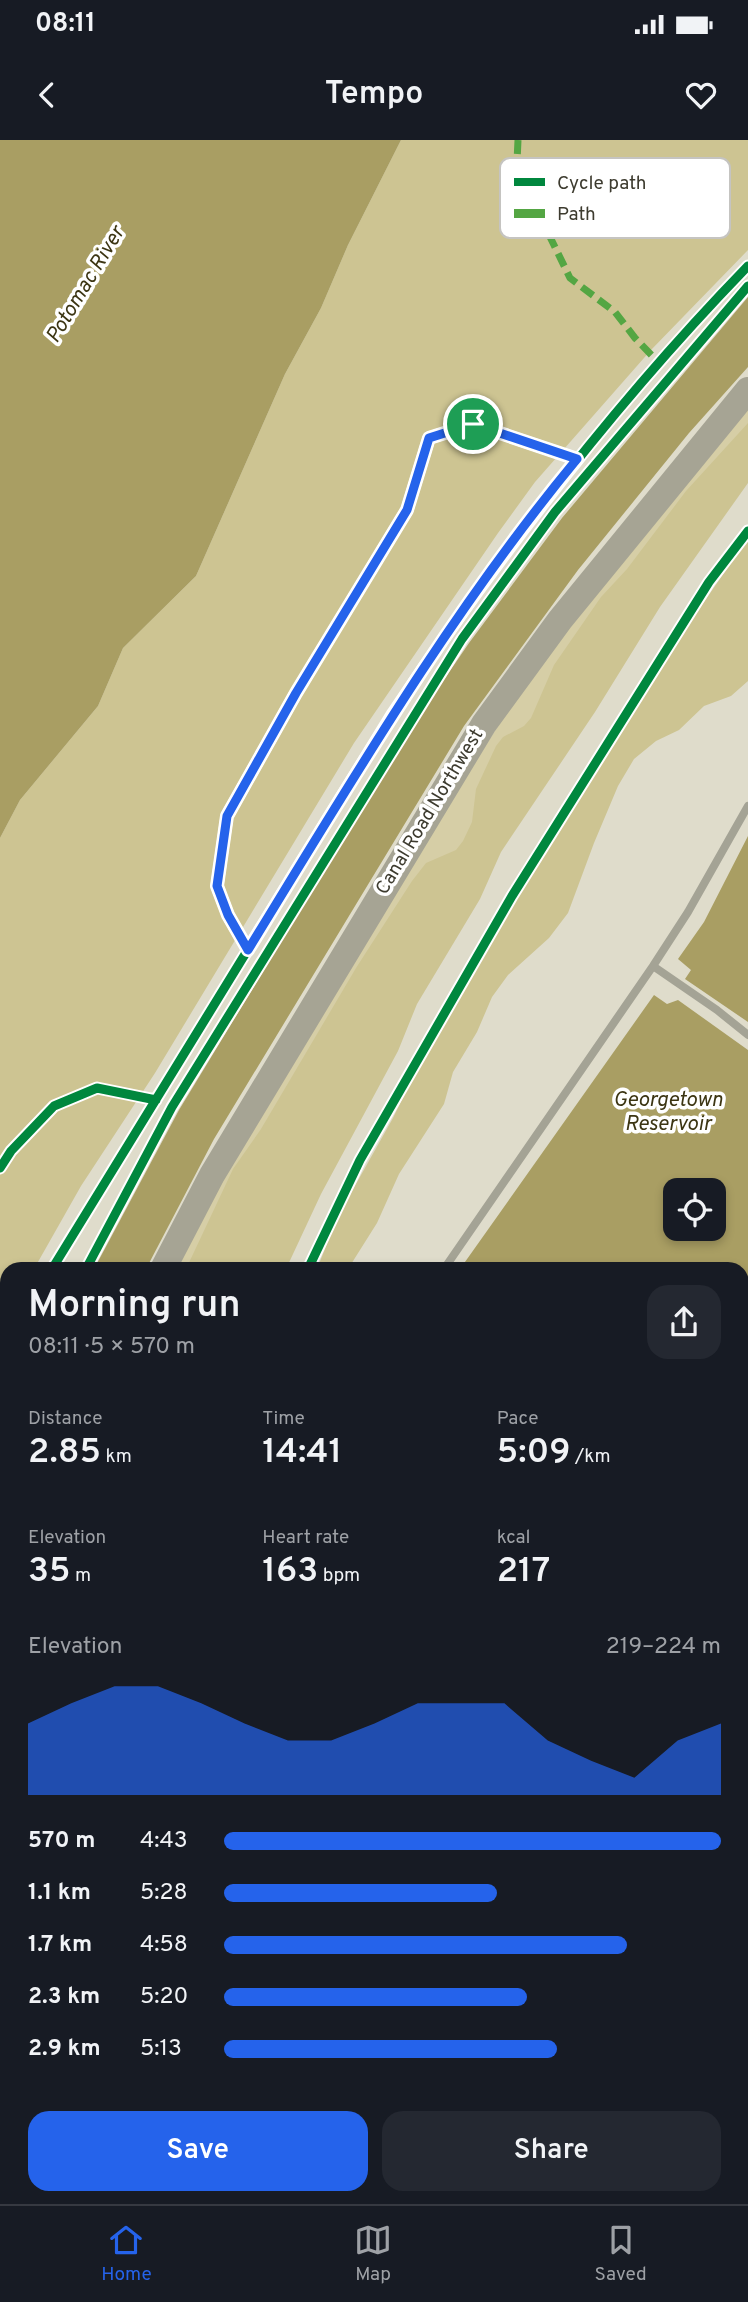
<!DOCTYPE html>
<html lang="en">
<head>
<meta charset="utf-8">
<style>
	:root { --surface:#171b24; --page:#242831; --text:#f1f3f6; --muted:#9ea1a6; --line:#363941; --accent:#2563eb }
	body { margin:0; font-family:Overpass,sans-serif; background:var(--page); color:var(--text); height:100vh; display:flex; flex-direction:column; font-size:26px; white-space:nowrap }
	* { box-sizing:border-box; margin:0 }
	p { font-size:23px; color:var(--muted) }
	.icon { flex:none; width:38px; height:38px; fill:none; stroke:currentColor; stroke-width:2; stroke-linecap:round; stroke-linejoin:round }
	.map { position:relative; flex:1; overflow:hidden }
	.details { position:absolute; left:0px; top:1122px; width:749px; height:943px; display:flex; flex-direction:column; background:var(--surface); border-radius:21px 21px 0 0; box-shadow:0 4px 10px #0003 }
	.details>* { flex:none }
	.tools { position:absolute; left:663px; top:1038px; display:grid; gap:14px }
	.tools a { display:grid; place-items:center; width:63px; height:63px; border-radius:14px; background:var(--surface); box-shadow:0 4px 10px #0003; font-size:35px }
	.pin { position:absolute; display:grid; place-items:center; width:60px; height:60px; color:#fff; margin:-30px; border:4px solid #fff; border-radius:50%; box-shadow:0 2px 7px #0007 }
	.round { display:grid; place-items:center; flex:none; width:74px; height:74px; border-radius:21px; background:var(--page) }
	.summary { display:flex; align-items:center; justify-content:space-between; height:119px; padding:0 28px }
	h1 { font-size:38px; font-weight:600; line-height:52px }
	.figures { display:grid; grid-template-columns:repeat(3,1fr); gap:10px; height:119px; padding:7px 28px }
	.figures div { display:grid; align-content:center }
	.figures b { font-size:35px; font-weight:600 }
	.figures small { font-size:19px; font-weight:400 }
	.figures p { font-size:19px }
	.chart { height:196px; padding:14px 28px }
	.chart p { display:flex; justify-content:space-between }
	.chart svg { width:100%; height:126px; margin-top:7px; fill:var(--accent); opacity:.7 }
	.button { display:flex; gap:14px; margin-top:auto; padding:14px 28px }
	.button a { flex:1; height:80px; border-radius:21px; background:var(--accent); color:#fff; font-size:28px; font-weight:600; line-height:80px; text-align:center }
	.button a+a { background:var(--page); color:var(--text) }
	ul { padding:0 28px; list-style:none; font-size:23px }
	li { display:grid; grid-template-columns:112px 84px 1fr; align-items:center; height:52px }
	li i { height:18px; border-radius:9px; background:var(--accent) }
	.status { display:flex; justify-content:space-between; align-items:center; height:49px; padding:0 35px; background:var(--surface); direction:ltr }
	.status svg { height:19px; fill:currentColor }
	header { display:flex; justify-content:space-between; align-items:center; height:91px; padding:0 28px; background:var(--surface); font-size:32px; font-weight:600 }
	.menu { display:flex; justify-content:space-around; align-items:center; height:98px; border-top:2px solid var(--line); background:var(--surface); font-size:19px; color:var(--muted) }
	.menu a { display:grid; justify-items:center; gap:4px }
	.menu .current { color:var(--accent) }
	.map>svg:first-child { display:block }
	.green { fill:#d6cea6 }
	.forest { fill:#cdc492 }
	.water { fill:#a99e63; fill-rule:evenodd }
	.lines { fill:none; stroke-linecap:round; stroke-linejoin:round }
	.service { stroke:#a4a395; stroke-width:8 }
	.minor { stroke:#a4a395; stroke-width:16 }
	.secondary { stroke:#a4a192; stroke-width:23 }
	.trunk { stroke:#a6a494; stroke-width:26 }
	.quiet { stroke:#54a643; stroke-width:7; stroke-dasharray:14 7; stroke-linecap:butt }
	.cycleway-casing { stroke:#fff; stroke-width:13 }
	.cycleway { stroke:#00873e; stroke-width:9 }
	.route-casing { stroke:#fff; stroke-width:14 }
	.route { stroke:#2563eb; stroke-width:9 }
	.labels { text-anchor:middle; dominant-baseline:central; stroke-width:7; stroke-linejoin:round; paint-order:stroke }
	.street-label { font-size:19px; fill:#3d3b2f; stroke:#fff }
	.water-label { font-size:21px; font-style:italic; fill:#3c3513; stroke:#fff }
	.key { fill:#fff; stroke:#c5c4c1; stroke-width:2 }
	.key-label { font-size:19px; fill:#3d3b2f }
</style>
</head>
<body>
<div class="status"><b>08:11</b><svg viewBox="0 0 49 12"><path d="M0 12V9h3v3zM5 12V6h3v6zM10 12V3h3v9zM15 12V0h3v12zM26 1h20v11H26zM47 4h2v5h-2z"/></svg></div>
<header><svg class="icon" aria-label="back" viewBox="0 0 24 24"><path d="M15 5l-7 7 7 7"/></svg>Tempo<svg class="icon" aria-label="heart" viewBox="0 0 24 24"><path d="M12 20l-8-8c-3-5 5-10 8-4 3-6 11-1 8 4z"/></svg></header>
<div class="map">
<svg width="748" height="2064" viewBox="0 0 748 2064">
	<rect width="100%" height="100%" fill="#dfdccb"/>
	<!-- green -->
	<path class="green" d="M748,266V322L629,450L268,1129H174L208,1065L368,791L531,534Z
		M7,1549V2058H40L39,2064H0V1572Z"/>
	<!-- forest -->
	<path class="forest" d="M401,0H748V110L651,210L535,342L498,393L354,603L155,933L81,1046L34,1129H7V1181L0,1194V698L20,660L98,566L123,508L196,436L285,234L321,168L348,105Z
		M748,283V343L660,467L595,572L501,712L480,759L417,864L398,911L321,1054L286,1129H186L233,1029L261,989L356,828L412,741L426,723L456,710L463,701L472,682L476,649L496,606L503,597L524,586L531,578L554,525L601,457L627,429L686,351Z
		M748,398V541L731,556L704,566L679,590L656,601L634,619L618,646L594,703L568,773L549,798L508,835L492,857L477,892L453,932L444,964L399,1034L377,1083L348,1129H317L338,1076L393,978L436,890L476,814L516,755L535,713L557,676Z
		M7,1594V1872L0,1884V1618Z"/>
	<!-- water -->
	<path class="water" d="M0,0H401L348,105L321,168L285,234L196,436L123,508L98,566L20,660L0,698Z
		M748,157V227L689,293L578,430L464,586L214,999L146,1129H94L179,970L411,588L469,503L562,378Z
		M748,696V882L685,839L691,830L678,819L704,782Z
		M654,855L667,864L678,860L748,910V1686L742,1688V1129H460ZM676,1050H714V1088H676Z
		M7,1319V1457L0,1476V1334Z"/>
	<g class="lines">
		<!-- service -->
		<path class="service" d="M653,826L717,870L748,895
			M444,1129L653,826L688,772L748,666
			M353,2064L355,2058
			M588,2064L591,2058"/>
		<!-- minor -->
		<path class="minor" d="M52,2064L54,2058
			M251,2064L253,2058"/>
		<!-- secondary -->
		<path class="secondary" d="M742,1796L748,1792
			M476,2064L479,2058"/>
		<!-- trunk -->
		<path class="trunk" d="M163,1129L212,1035L484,584L560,480L748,250
			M0,1537L7,1515"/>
		<!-- quiet -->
		<path class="quiet" d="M518,0L516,44L535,66L570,138L615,172L635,198L659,223
			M0,1929L7,1911"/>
		<defs>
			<path id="cycleway" d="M248,810L228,775L217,746L227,676L296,553L407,370L429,298L473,284L577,319
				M0,1028L11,1011L54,966L97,948L156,960
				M52,1129L393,573C499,414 615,263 748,126
				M86,1129L172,967L462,499L555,372L748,146
				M308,1129L360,1020L512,756L709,442L748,391"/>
		</defs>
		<!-- cycleway casing -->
		<use href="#cycleway" class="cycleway-casing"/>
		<!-- cycleway -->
		<use href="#cycleway" class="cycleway"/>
	</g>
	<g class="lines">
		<defs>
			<path id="route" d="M473,284L577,319C451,471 351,642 248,810L228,775L217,746L227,676L296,553L407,370L429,298Z"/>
		</defs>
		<!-- route casing -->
		<use href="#route" class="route-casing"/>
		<!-- route -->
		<use href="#route" class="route"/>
	</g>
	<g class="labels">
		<!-- street labels -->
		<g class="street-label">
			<text transform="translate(430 672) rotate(-59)">Canal Road Northwest</text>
		</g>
		<!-- water labels -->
		<g class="water-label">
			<text transform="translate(86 145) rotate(-59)">Potomac River</text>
			<text x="668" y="960">Georgetown<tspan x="668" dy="24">Reservoir</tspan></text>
		</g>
	</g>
	<!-- legend -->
	<rect x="500" y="18" width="230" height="80" rx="10" class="key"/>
	<rect x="514" y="38" width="31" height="8" fill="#00873e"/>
	<rect x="514" y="69" width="31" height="9" fill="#54a643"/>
	<g class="key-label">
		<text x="557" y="49">Cycle path</text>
		<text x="557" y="80">Path</text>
	</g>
</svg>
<div class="tools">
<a><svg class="icon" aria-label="locate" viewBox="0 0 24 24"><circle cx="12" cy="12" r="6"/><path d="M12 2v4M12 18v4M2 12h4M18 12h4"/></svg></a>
</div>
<div class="pin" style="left:473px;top:284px;background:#1e9e55"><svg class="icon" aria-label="arrive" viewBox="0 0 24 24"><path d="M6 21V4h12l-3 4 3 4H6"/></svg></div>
<section class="details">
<div class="summary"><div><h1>Morning run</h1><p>08:11 · 5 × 570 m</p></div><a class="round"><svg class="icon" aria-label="share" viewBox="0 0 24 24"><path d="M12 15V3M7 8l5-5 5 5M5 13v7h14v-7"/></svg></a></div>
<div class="figures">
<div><p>Distance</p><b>2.85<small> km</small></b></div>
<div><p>Time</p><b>14:41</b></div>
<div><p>Pace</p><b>5:09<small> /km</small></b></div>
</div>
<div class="figures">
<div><p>Elevation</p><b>35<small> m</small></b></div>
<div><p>Heart rate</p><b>163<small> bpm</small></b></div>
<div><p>kcal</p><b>217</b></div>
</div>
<div class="chart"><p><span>Elevation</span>219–224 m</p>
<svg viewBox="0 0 160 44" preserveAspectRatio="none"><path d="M0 44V19L10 12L20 6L30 6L40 12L50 19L60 25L70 25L80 19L90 12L100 12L110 12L120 25L130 32L140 38L150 25L160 19V44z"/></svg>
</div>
<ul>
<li><b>570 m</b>4:43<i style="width:100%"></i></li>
<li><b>1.1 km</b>5:28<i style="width:55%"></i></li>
<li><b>1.7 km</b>4:58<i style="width:81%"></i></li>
<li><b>2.3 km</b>5:20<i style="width:61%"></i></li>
<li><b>2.9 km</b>5:13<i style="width:67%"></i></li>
</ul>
<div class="button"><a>Save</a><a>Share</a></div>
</section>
</div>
<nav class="menu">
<a class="current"><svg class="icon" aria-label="home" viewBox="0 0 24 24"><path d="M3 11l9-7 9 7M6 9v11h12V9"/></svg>Home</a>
<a><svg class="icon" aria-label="map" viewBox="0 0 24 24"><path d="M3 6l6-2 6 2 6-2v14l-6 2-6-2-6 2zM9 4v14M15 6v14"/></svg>Map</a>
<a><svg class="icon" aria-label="saved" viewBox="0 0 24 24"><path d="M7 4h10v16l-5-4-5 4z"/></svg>Saved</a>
</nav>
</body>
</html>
